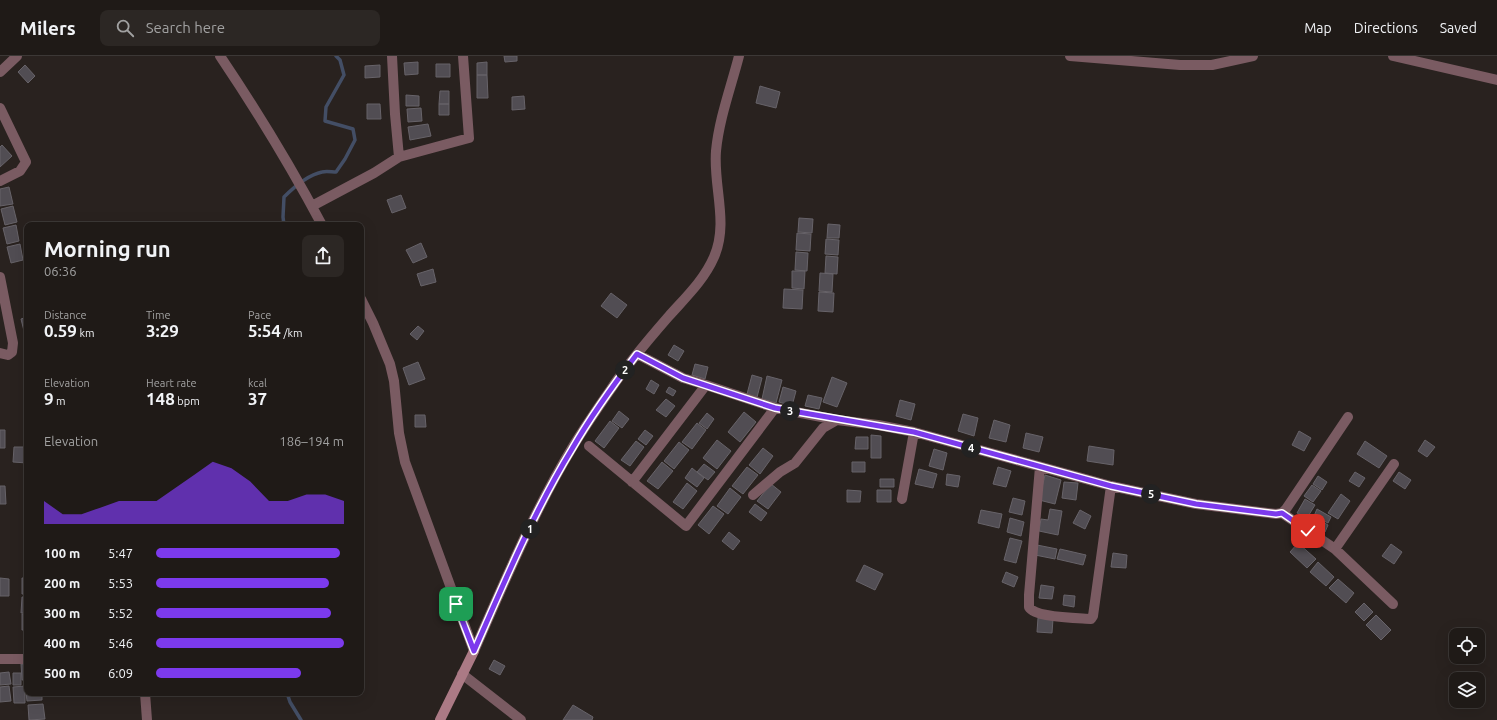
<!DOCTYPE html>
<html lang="en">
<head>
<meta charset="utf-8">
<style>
	:root { --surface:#1f1a17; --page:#2c2724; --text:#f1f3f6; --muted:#a1a1a1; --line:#3c3836; --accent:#7c3aed }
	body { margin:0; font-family:Ubuntu,sans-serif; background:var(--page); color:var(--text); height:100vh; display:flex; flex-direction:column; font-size:15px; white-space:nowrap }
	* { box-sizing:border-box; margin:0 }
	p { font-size:13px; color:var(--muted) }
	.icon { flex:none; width:22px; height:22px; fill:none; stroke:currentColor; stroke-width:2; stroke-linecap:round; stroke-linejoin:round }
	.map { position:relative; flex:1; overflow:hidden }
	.sheet { position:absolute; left:24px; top:166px; width:340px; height:474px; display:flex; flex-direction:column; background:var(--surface); border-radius:8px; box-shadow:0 4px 16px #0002,0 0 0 1px var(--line) }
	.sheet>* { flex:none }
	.controls { position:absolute; left:1449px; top:572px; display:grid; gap:8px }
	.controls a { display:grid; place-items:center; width:36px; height:36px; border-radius:8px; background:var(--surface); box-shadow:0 4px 16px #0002,0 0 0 1px var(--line); font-size:20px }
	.pin { position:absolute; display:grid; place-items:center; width:34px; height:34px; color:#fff; margin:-17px; border-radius:8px; box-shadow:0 2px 6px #0006 }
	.km { position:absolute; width:20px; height:20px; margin:-10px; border-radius:50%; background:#222; color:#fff; font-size:11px; line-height:20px; text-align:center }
	.round { display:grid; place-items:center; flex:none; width:42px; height:42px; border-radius:8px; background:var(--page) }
	.head { display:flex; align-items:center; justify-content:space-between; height:68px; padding:0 20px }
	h1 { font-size:22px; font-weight:600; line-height:30px }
	.figures { display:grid; grid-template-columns:repeat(3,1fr); gap:6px; height:68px; padding:4px 20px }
	.figures div { display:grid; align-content:center }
	.figures b { font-size:17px; font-weight:600 }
	.figures small { font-size:11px; font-weight:400 }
	.figures p { font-size:11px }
	.chart { height:112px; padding:8px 20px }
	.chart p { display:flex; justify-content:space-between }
	.chart svg { width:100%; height:72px; margin-top:4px; fill:var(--accent); opacity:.7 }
	ul { padding:0 20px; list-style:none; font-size:13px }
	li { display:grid; grid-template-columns:64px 48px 1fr; align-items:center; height:30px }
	li i { height:10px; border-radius:5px; background:var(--accent) }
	header { display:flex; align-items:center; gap:24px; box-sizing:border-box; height:56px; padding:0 20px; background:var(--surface); border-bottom:1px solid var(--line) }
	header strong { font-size:19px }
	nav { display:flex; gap:22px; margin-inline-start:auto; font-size:14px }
	.search { width:280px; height:36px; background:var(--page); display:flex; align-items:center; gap:10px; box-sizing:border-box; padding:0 14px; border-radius:8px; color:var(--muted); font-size:15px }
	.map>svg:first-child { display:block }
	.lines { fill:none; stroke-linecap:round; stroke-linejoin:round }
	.stream { stroke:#434e65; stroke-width:3.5 }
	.building { fill:#514d53; stroke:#676369 }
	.street { stroke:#7a5b62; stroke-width:10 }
	.secondary { stroke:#ab7a85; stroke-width:10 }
	.route-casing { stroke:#fff; stroke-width:8 }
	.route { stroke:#7c3aed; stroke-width:5 }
</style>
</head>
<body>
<header>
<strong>Milers</strong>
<div class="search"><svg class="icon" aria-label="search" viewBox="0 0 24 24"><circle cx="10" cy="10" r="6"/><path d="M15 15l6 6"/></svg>Search here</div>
<nav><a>Map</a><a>Directions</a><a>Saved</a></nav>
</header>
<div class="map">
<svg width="1497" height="664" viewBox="0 0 1497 664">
	<rect width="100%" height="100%" fill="#29221f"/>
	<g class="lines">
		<!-- stream -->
		<path class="stream" d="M284,169L283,161L284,141C294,131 308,119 322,116C326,115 332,116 336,116L345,103L355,84L353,73L325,65L326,51L344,19L340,4L336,0
			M287,637L290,646L301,664"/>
	</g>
	<!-- building -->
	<path class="building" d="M504,0H517V5L505,6Z
		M418,6V18L405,19L404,7Z
		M487,6V19H477V7Z
		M436,8H450V21H436Z
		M25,9L35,20L28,27L18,16Z
		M380,9V21L365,22V10Z
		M477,19H487L488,42H477Z
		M760,30L780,36L776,52L756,47Z
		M440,35H449V48H439Z
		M406,39L419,40V50H406Z
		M524,40L525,53L512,54V41Z
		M367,48H380L381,63H367Z
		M439,48H449V59H439Z
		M421,52L422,65L408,66L407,53Z
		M428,68L431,80L410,84L408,71Z
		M2,89L12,100L0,111V91Z
		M9,131L13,148L0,150V133Z
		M401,139L406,152L392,157L387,144Z
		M13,150L17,166L5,169L1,153Z
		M799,162L813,163L812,177L798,176Z
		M828,168L840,169L839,182H827Z
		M16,169L19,185L7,188L3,172Z
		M797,177L811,178L810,195L796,194Z
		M826,183L839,184L838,199L825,198Z
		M421,187L427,201L413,207L406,194Z
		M20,188L23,204L11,207L7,191Z
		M796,196L808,197L807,215L795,214Z
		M826,200L838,201L837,218L825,217Z
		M433,213L436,226L421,230L417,218Z
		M792,215H805L804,233L792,232Z
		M820,217L833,218L832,236L819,235Z
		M784,233L803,234L802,253L783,252Z
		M819,236L834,237L833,256L818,255Z
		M611,237L627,249L617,262L601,250Z
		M27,261V278L25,279L21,263Z
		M418,270L424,275L417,284L410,278Z
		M674,289L684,295L678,305L668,299Z
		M418,306L425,323L409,329L403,312Z
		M695,308L708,311L705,323L692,319Z
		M752,319L762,322L756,345L746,342Z
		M767,320L782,324L776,347L762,343Z
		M832,321L847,327L837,351L823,346Z
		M651,324L659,329L654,338L646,333Z
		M669,331L676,335L673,340L666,336Z
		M783,331L796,335L792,350L779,346Z
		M808,339L822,342L819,353L805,350Z
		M666,343L675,350L666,361L656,354Z
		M900,344L915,348L911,364L896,360Z
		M619,355L629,363L622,372L612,365Z
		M744,356L756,366L740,386L728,376Z
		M707,357L714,363L707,373L699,367Z
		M963,358L978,362L974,380L958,375Z
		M415,359H425L426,371H415Z
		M994,364L1010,369L1006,386L989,382Z
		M610,365L619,372L604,392L595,385Z
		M697,367L706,374L692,393L682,386Z
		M0,374H5V392H0Z
		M645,374L653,380L646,389L638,383Z
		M1299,375L1311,382L1304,395L1292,389Z
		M1026,377L1043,381L1039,396L1023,392Z
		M871,379L881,380V402H871Z
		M856,381H868V393H855Z
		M717,384L731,395L717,413L703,402Z
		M1425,384L1435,391L1427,401L1418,395Z
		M636,385L644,391L630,410L621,404Z
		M1365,385L1387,400L1379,412L1357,398Z
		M679,386L689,394L674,413L664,405Z
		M1089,390L1114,394L1113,409L1087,405Z
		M14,391H27V407L13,406Z
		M763,392L773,400L760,418L749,409Z
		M934,393L947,397L943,414L929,410Z
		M662,406L673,415L658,433L647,425Z
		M852,406H865V416H852Z
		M704,408L715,416L708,424L697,416Z
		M747,411L758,419L743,438L732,430Z
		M998,411L1011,415L1006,431L993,428Z
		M692,412L704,422L697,431L685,422Z
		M919,413L937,418L933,432L915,428Z
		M1355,416L1365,422L1359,431L1349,425Z
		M1399,416L1411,424L1405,433L1393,425Z
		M947,418L960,420L958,431L946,429Z
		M1045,419L1061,424L1055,448L1039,444Z
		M1318,420L1327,426L1322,434L1313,428Z
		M880,423H894V431H880Z
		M1064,426L1078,427L1076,444L1062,442Z
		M687,427L697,435L683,453L673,446Z
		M771,428L781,436L768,453L757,445Z
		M1312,429L1321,435L1313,446L1304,440Z
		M0,430H5L6,448H0Z
		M730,432L741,441L728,458L717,450Z
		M847,434L861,435L860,446H847Z
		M877,434H891V446H877Z
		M1341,438L1350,445L1338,463L1328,457Z
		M1013,442L1025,445L1022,459L1009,456Z
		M1305,443L1315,449L1307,462L1297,457Z
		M755,448L767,457L761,465L749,456Z
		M713,450L724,458L709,478L698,469Z
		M1050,453L1062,455L1058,479L1039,475L1041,463L1048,464Z
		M1317,453L1331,461L1328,467L1314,460Z
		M981,454L1002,458L999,472L978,467Z
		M1080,454L1091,460L1085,473L1073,467Z
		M1312,460L1328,469L1325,476L1308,467Z
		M1010,462L1024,466L1021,480L1007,476Z
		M729,476L740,485L733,494L722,485Z
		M1010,482L1022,485L1016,507L1004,504Z
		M1298,487L1316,503L1307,512L1290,496Z
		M1391,488L1402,496L1394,508L1382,500Z
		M1037,489L1057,493L1055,503L1035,499Z
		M1060,493L1086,499L1083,509L1057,503Z
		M1113,497L1127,499L1126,512L1111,511Z
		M24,498H27V514H24Z
		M1318,506L1334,521L1326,530L1310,516Z
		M864,509L883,518L875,534L856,525Z
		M1006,516L1018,521L1014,531L1002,526Z
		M0,522L9,523V540H0Z
		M22,522H27V538H22Z
		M1338,523L1354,537L1346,547L1329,532Z
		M1041,529L1054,531L1052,543L1039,542Z
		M1064,539L1075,540L1074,551L1063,549Z
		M22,541H27V557H21Z
		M1364,547L1373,556L1364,565L1355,556Z
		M22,558H27V574H22Z
		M1376,559L1391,574L1381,584L1366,569Z
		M1038,562L1053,563L1052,577L1037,576Z
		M494,604L505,610L500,619L489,613Z
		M21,608H27V624H22Z
		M9,616L11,628L0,629V617Z
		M13,617H21V629H13Z
		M25,629H27V637H42V644L27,645Z
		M9,630L11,645L0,646V631Z
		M25,630V647H14L13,631Z
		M43,648L45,663L29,664L28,649Z
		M573,649L593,661L592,664H563Z"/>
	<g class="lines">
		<!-- street -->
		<path class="street" d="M220,0C257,55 291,111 322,169
			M392,0L395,58L399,101
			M1070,0L1180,9H1212L1253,0
			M1393,0L1497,24
			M0,16L17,0
			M0,52L26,106L20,115L0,125
			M312,150L374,117L399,101L469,82L463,0
			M0,221L13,287L12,296L8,299L0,297
			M361,243L373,267L390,308L394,325L399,377L405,406L474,595
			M637,298L683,322L706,329
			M589,390L686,470L775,352
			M1040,411L1029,539V551C1035,562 1079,562 1091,563L1093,560L1111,430
			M632,426L706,329L775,352L837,364
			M753,439L780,416L795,407L823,372L837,364L878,369L914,376L1111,430L1196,448L1276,458L1282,457L1286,453L1348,361
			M902,443L914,376
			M1282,457L1335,493L1393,548
			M1335,493L1394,408
			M474,595C504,527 533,457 572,392C584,372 597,353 611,333C628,307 649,283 669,260C686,241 704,224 714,201C729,167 713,130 716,95C719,63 731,31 739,0
			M0,603H27
			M462,618L521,664
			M145,637L147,664"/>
		<!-- secondary -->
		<path class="secondary" d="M440,664L474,595"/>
	</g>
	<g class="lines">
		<defs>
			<path id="route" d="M456,548L474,595C504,527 533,457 572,393C591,360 614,328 637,298L683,322L775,352L914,376L1111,430L1196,448L1276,458L1282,457L1308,475"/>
		</defs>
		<!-- route casing -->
		<use href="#route" class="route-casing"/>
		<!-- route -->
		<use href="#route" class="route"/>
	</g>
</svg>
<div class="controls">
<a><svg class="icon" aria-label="locate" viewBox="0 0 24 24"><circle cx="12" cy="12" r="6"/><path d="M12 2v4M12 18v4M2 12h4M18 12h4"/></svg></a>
<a><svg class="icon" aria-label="layers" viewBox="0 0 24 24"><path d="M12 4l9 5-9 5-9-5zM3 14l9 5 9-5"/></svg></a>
</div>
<div class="pin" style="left:456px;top:548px;background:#1e9e55"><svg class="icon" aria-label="arrive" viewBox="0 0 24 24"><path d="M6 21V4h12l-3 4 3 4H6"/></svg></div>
<div class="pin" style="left:1308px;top:475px;background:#d93025"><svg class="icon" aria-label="check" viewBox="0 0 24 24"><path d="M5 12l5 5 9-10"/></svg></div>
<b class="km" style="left:530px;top:473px">1</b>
<b class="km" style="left:625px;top:314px">2</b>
<b class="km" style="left:790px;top:355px">3</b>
<b class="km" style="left:971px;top:392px">4</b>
<b class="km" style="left:1151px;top:438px">5</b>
<section class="sheet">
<div class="head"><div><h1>Morning run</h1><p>06:36</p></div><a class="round"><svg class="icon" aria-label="share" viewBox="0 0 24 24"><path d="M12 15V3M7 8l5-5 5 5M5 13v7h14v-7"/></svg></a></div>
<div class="figures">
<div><p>Distance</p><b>0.59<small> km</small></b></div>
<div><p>Time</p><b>3:29</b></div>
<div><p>Pace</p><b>5:54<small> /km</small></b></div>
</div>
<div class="figures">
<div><p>Elevation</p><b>9<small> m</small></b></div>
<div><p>Heart rate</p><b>148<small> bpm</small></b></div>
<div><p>kcal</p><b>37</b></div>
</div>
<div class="chart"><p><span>Elevation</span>186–194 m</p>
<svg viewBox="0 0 160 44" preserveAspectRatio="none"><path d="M0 44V30L10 38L20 38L30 34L40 30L50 30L60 30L70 22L80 14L90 6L100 10L110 18L120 30L130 30L140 26L150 26L160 30V44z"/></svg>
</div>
<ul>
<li><b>100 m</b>5:47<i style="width:98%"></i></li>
<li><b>200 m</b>5:53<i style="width:92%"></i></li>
<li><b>300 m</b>5:52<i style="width:93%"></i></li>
<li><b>400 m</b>5:46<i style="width:100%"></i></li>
<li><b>500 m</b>6:09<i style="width:77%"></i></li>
</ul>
</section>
</div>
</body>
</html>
